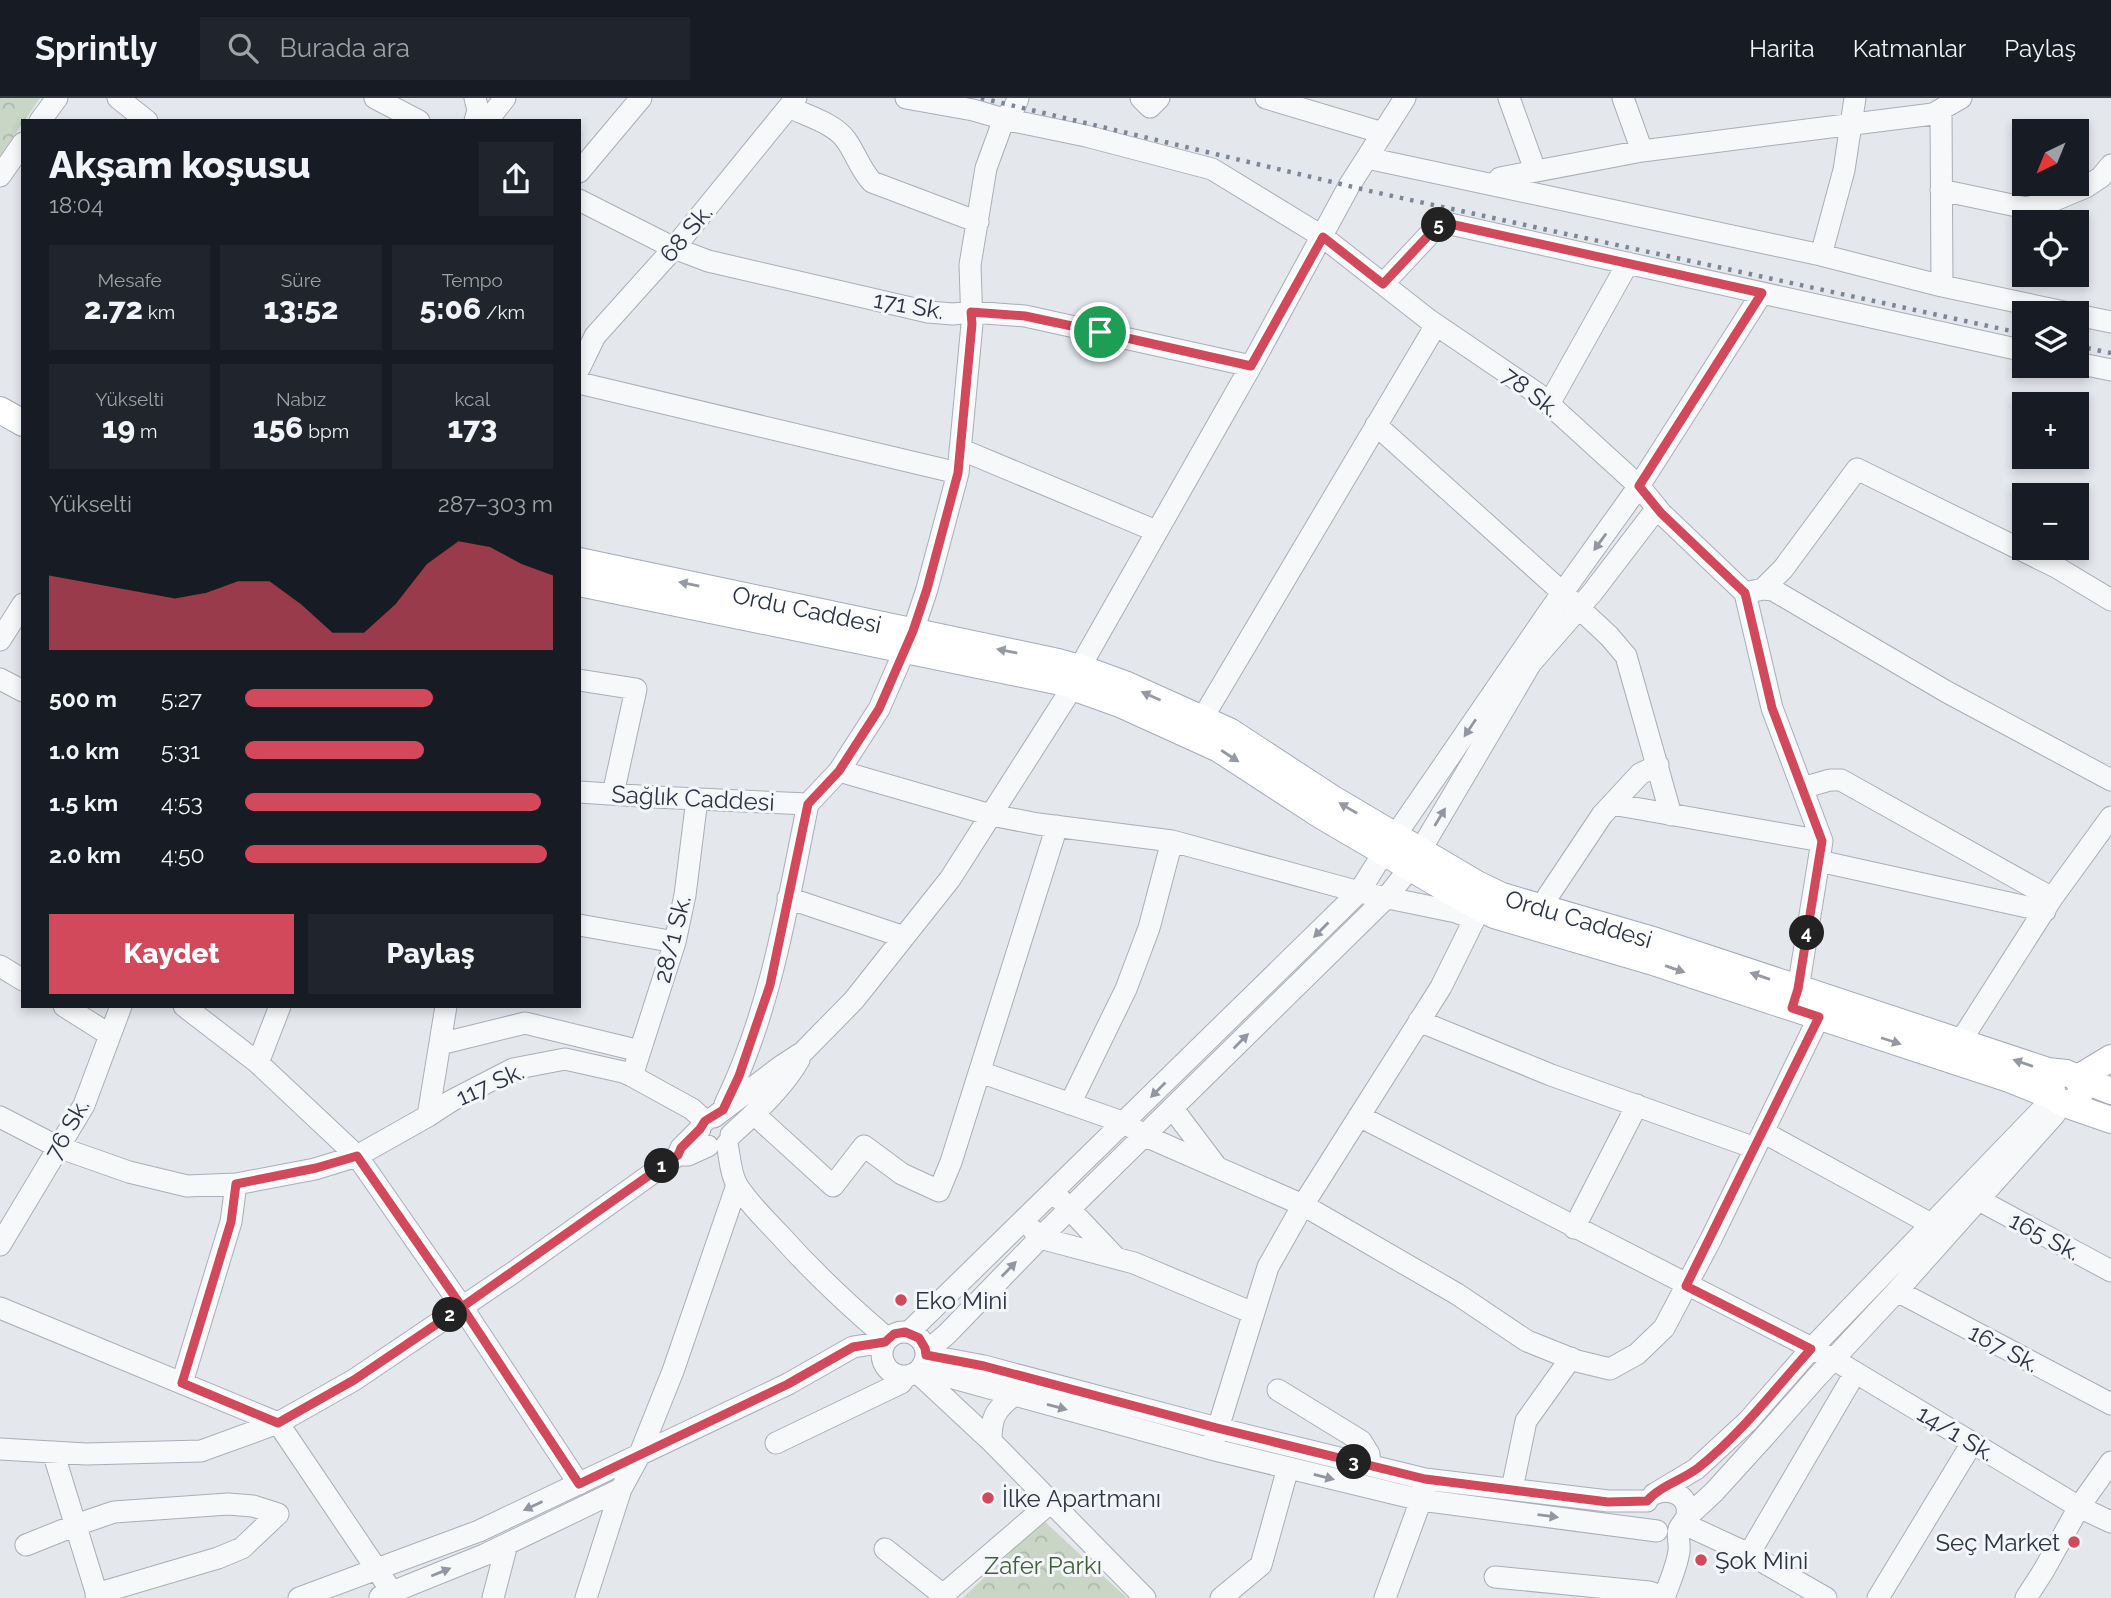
<!DOCTYPE html>
<html lang="tr">
<head>
<meta charset="utf-8">
<style>
	:root { --surface:#171b24; --page:#20242c; --text:#f1f3f6; --muted:#9ea1a6; --line:#363941; --accent:#d1495b }
	body { margin:0; font-family:Raleway,sans-serif; background:var(--page); color:var(--text); height:100vh; display:flex; flex-direction:column; font-size:26px; white-space:nowrap }
	* { box-sizing:border-box; margin:0 }
	p { font-size:23px; color:var(--muted) }
	.icon { flex:none; width:38px; height:38px; fill:none; stroke:currentColor; stroke-width:2; stroke-linecap:round; stroke-linejoin:round }
	.map { position:relative; flex:1; overflow:hidden }
	.details { position:absolute; left:21px; top:21px; width:560px; height:889px; display:flex; flex-direction:column; background:var(--surface); border-radius:0px; box-shadow:0 4px 10px #0003 }
	.details>* { flex:none }
	.needle { width:46px; rotate:223deg }
	.controls { position:absolute; left:2012px; top:21px; display:grid; gap:14px }
	.controls a { display:grid; place-items:center; width:77px; height:77px; border-radius:0px; background:var(--surface); box-shadow:0 4px 10px #0003; font-size:35px }
	.pin { position:absolute; display:grid; place-items:center; width:60px; height:60px; color:#fff; margin:-30px; border:4px solid #fff; border-radius:50%; box-shadow:0 2px 7px #0007 }
	.km { position:absolute; width:35px; height:35px; margin:-18px; border-radius:50%; background:#222; color:#fff; font-size:19px; line-height:35px; text-align:center }
	.round { display:grid; place-items:center; flex:none; width:74px; height:74px; border-radius:0px; background:var(--page) }
	.headline { display:flex; align-items:center; justify-content:space-between; height:119px; padding:0 28px }
	h1 { font-size:38px; font-weight:800; line-height:52px }
	.metrics { display:grid; grid-template-columns:repeat(3,1fr); gap:10px; height:119px; padding:7px 28px }
	.metrics div { display:grid; align-content:center; border-radius:0px; background:var(--page); text-align:center }
	.metrics b { font-size:30px; font-weight:800 }
	.metrics small { font-size:19px; font-weight:400 }
	.metrics p { font-size:19px }
	.chart { height:196px; padding:14px 28px }
	.chart p { display:flex; justify-content:space-between }
	.chart svg { width:100%; height:126px; margin-top:7px; fill:var(--accent); opacity:.7 }
	.action { display:flex; gap:14px; margin-top:auto; padding:14px 28px }
	.action a { flex:1; height:80px; border-radius:0px; background:var(--accent); color:#fff; font-size:28px; font-weight:800; line-height:80px; text-align:center }
	.action a+a { background:var(--page); color:var(--text) }
	ul { padding:0 28px; list-style:none; font-size:23px }
	li { display:grid; grid-template-columns:112px 84px 1fr; align-items:center; height:52px }
	li i { height:18px; border-radius:9px; background:var(--accent) }
	header { display:flex; align-items:center; gap:42px; box-sizing:border-box; height:98px; padding:0 35px; background:var(--surface); border-bottom:2px solid var(--line) }
	header strong { font-size:33px }
	nav { display:flex; gap:38px; margin-inline-start:auto; font-size:24px }
	.search { width:490px; height:63px; background:var(--page); display:flex; align-items:center; gap:18px; box-sizing:border-box; padding:0 24px; border-radius:0px; color:var(--muted); font-size:26px }
	.map>svg:first-child { display:block }
	.forest { fill:url(#forest-crowns) }
	.lines { fill:none; stroke-linecap:round; stroke-linejoin:round }
	.minor-casing { stroke:#a9aeb7; stroke-width:23 }
	.major-casing { stroke:#a3abb8; stroke-width:28 }
	.minor { stroke:#f7f8fa; stroke-width:21 }
	.major { stroke:#fff; stroke-width:26 }
	.rail { stroke:#7d8696; stroke-width:4.5; stroke-dasharray:3.5 7; stroke-linecap:butt }
	.oneway { fill:#9196a0 }
	.oneway2 { fill:#959aa2 }
	.route-casing { stroke:#fff; stroke-width:14 }
	.route { stroke:#d1495b; stroke-width:9 }
	.poi-dot { fill:#d1495b; stroke:#f4f6f9; stroke-width:2.5 }
	.labels { text-anchor:middle; dominant-baseline:central; stroke-width:6; stroke-linejoin:round; paint-order:stroke }
	.street-label { font-size:24px; fill:#2b3445; stroke:#f4f6f9 }
	.poi-label { font-size:24px; fill:#2b3445; stroke:#f4f6f9; text-anchor:start }
	.park-label { font-size:24px; fill:#3f6138; stroke:#f4f6f9 }
</style>
</head>
<body>
<header>
<strong>Sprintly</strong>
<div class="search"><svg class="icon" aria-label="search" viewBox="0 0 24 24"><circle cx="10" cy="10" r="6"/><path d="M15 15l6 6"/></svg>Burada ara</div>
<nav><a>Harita</a><a>Katmanlar</a><a>Paylaş</a></nav>
</header>
<div class="map">
<svg width="2111" height="1500" viewBox="0 0 2111 1500">
	<defs>
		<pattern id="forest-crowns" width="20" height="18" patternUnits="userSpaceOnUse" patternTransform="scale(1.75)"><rect width="20" height="18" fill="#c9d6c5"/><path d="M2 6a3 3 0 1 1 6 0M12 15a3 3 0 1 1 6 0" fill="none" stroke="#adb8ab"/></pattern>
	</defs>
	<rect width="100%" height="100%" fill="#e4e7ec"/>
	<!-- forest -->
	<path class="forest" d="M0,0H40L0,58Z
		M1043,1422L1127,1500H963Z"/>
	<g class="lines">
		<defs>
			<path id="minor" d="M118,0L147,23
				M375,0L419,23
				M475,0L478,12L475,23
				M906,0L973,12L1004,21L1086,38L1212,71L1323,139L1429,222L1538,296L1639,388L1661,415L1745,495L1772,610L1822,743L1798,891L1794,904
				M1141,0L1150,9L1159,0
				M1266,0L1383,35
				M1509,0L1535,72
				M1623,0L1642,53
				M789,9C807,18 834,25 846,42C856,56 860,71 872,84L978,124
				M1941,12L1942,188
				M40,23L57,0
				M487,23L505,0
				M1367,60L1821,157L1942,188L2069,215
				M579,74L641,0
				M0,78L23,45
				M1494,87L1500,80L1642,53L1933,16L1961,0
				M1941,92L2026,110L2055,102L2086,89L2101,79L2111,67
				M579,102L674,150L708,163L928,214L953,216L971,214L1025,218L1251,268
				M1821,157L1844,72L1855,0
				M1383,186L1441,124L2025,253
				M2077,217L2111,224
				M2077,265L2111,272
				M579,271L595,238L674,150L796,0
				M579,285L958,375
				M1549,306L1628,165
				M1376,327L1563,495L1609,538L1626,558L1671,717
				M960,351L1156,433
				M1763,491L1773,492L1947,594L2111,682
				M1745,495L1763,491L1783,471L1857,371L2056,469L2111,502
				M0,542L23,506
				M1080,569L1251,268L1349,88L1405,0
				M0,581L23,593
				M579,582L636,591L613,696
				M1202,621L1436,227
				M839,673L991,717L1038,726L1172,743L1359,794L1456,814L1474,821
				M1802,690L1830,682H1841L2052,800
				M579,694L655,699L808,706
				M808,706L839,673L879,611L913,533L927,491L958,375L972,226L970,167L986,70L1004,21L1015,8L1018,0
				M1612,706L1822,743
				M1819,763L2045,813
				M788,800L904,839
				M1540,810L1602,717L1640,676L1658,667
				M579,827L675,844
				M0,868L23,882
				M64,908L110,937
				M184,908L258,965L357,1058L462,1209L579,1386
				M1419,923L1551,977L1755,1050
				M1960,944L2052,800L2111,719
				M440,946L525,925L640,953
				M258,965L280,908
				M980,974L1125,1025L1145,1038L1303,1107L1457,1196L1527,1243L1577,1263L1610,1271L1637,1256L1664,1230L1711,1141L1819,919L1823,905
				M632,978L675,844L685,797L697,701
				M725,1006C771,912 787,808 808,706
				M1070,1006L1126,891L1149,830L1172,743
				M1173,1011L1216,1068
				M754,1016L833,1088L864,1048L902,1076L939,1093L951,1064L1057,728
				M428,1018L446,908
				M1359,1018L1833,1261L2079,1409L2111,1424
				M0,1019L58,1049L129,1074L187,1088L236,1086L315,1071L357,1058L428,1018L451,1003L513,971L565,961L623,974L632,978L692,1011L705,1023
				M714,1019L780,969L803,954L854,902L950,781L1072,590
				M1763,1034L1931,1126
				M731,1037C756,1014 782,991 799,962
				M727,1046C730,1059 730,1075 737,1087C748,1105 765,1121 779,1136C813,1174 849,1208 888,1241
				M678,1057H688L708,1048
				M1061,1102L1116,1160
				M1979,1102L2111,1173
				M1574,1130L1637,1007
				M1034,1133L1040,1140L1134,1165L1253,1215
				M0,1147L84,1007L121,908
				M1897,1193L2111,1306
				M0,1210L278,1325L392,1494
				M882 1256a22 22 0 1 1 44 0a22 22 0 1 1-44 0Z
				M909,1234L1359,794L1384,754L1548,515L1639,388L1762,195
				M926,1254L947,1236L1040,1140L1386,800L1410,770L1531,565L1592,495L1657,410
				M926,1257L984,1268L1217,1330L1425,1381L1608,1403H1647
				M920,1271L1211,1351L1421,1402L1657,1433
				M917,1274L991,1343L1145,1500
				M182,1285L231,1124L236,1086
				M1278,1292L1361,1343L1369,1356L1370,1367
				M991,1343C991,1319 995,1312 1014,1297
				M1214,1343L1268,1169L1303,1107L1441,889L1480,810
				M776,1345L901,1285L906,1278
				M0,1351L86,1356L201,1353L278,1325L354,1282L514,1174L678,1057L681,1050L700,1031
				M53,1354L98,1500
				M1512,1391L1526,1323L1571,1260
				M1656,1395L1696,1371L1748,1323L1811,1251L2054,999
				M1654,1396C1670,1389 1690,1397 1687,1417C1686,1423 1681,1426 1679,1431C1677,1438 1680,1446 1679,1453C1677,1469 1669,1485 1664,1500
				M1686,1420L1714,1394L1764,1339L1816,1280L1897,1193L2055,1016
				M1684,1426L1749,1456L1826,1500
				M26,1447L76,1427L114,1414L228,1406L253,1408L278,1416L242,1450L218,1460L96,1496
				M885,1451L943,1497
				M1749,1456L1855,1275
				M1495,1479L1649,1494L1664,1499
				M380,1499L484,1457L621,1391
				M299,1500L479,1433L788,1286L853,1249L885,1244
				M493,1500L507,1446
				M586,1500L621,1391L639,1358L673,1273L737,1087
				M942,1500L943,1497L1051,1404
				M1221,1500L1261,1467L1288,1370
				M1385,1500L1421,1402L1423,1390
				M1878,1500L1972,1345
				M2026,1500L2044,1472L2079,1409L2111,1364"/>
			<g id="major">
				<path d="M0,312L23,325"/>
				<path id="s1" d="M579,463L1058,564L1083,571L1087,577L1086,585"/>
				<path d="M579,485L1066,585"/>
				<path id="s2" d="M1083,571L1127,587L1229,633L1333,701L1477,786L1502,798L1656,843L2048,973L2066,975L2111,993"/>
				<path d="M1078,591L1120,606L1219,651L1322,718L1467,803L1494,817L1650,863L2009,981L2054,999"/>
				<path d="M2052,986C2050,1000 2061,1009 2075,1003C2082,996 2082,989 2078,980L2111,960"/>
				<path d="M2062,1005L2111,1022"/>
			</g>
		</defs>
		<!-- minor casing -->
		<use href="#minor" class="minor-casing"/>
		<!-- major casing -->
		<use href="#major" class="major-casing"/>
		<!-- minor -->
		<use href="#minor" class="minor"/>
		<!-- major -->
		<use href="#major" class="major"/>
		<!-- rail -->
		<path class="rail" d="M981,0L1374,94L2025,236
			M2077,248L2111,255"/>
	</g>
	<!-- one-way arrows -->
	<defs><path id="oneway-solid" d="M-6-.8H1V-3.2L6.5 0L1 3.2V.8H-6Z" transform="scale(1.75)"/></defs>
	<g class="oneway">
		<use href="#oneway-solid" transform="translate(1600 444) rotate(126)"/>
		<use href="#oneway-solid" transform="translate(1470 630) rotate(124)"/>
		<use href="#oneway-solid" transform="translate(1440 719) rotate(-59)"/>
		<use href="#oneway-solid" transform="translate(1321 832) rotate(135)"/>
		<use href="#oneway-solid" transform="translate(1241 943) rotate(-45)"/>
		<use href="#oneway-solid" transform="translate(1158 992) rotate(135)"/>
		<use href="#oneway-solid" transform="translate(1009 1171) rotate(-46)"/>
		<use href="#oneway-solid" transform="translate(1057 1309) rotate(15)"/>
		<use href="#oneway-solid" transform="translate(1324 1379) rotate(14)"/>
		<use href="#oneway-solid" transform="translate(533 1408) rotate(155)"/>
		<use href="#oneway-solid" transform="translate(1548 1418) rotate(7)"/>
		<use href="#oneway-solid" transform="translate(441 1474) rotate(-22)"/>
	</g>
	<g class="oneway2">
		<use href="#oneway-solid" transform="translate(689 486) rotate(-168)"/>
		<use href="#oneway-solid" transform="translate(1007 553) rotate(-168)"/>
		<use href="#oneway-solid" transform="translate(1151 598) rotate(-156)"/>
		<use href="#oneway-solid" transform="translate(1230 658) rotate(33)"/>
		<use href="#oneway-solid" transform="translate(1348 710) rotate(-150)"/>
		<use href="#oneway-solid" transform="translate(1675 871) rotate(19)"/>
		<use href="#oneway-solid" transform="translate(1760 878) rotate(-161)"/>
		<use href="#oneway-solid" transform="translate(1891 943) rotate(18)"/>
		<use href="#oneway-solid" transform="translate(2023 965) rotate(-161)"/>
	</g>
	<g class="lines">
		<defs>
			<path id="route" d="M1100,234L1025,218L971,214L972,226L958,375L927,491L913,533L879,611L839,673L808,706L770,887L739,978L723,1012L705,1023L700,1031L681,1050L678,1057L462,1209L357,1058L316,1070L236,1086L231,1124L182,1285L278,1325L354,1282L462,1209L579,1386L788,1286L853,1249L885,1244L894,1236L905,1234L919,1240L925,1250L926,1257L984,1268L1217,1330L1425,1381L1608,1404L1647,1403C1660,1388 1682,1382 1698,1370C1741,1336 1774,1292 1811,1251L1686,1188L1819,919L1792,910L1798,891L1822,743L1772,610L1745,495L1661,415L1639,388L1762,195L1441,124L1383,186L1323,139L1251,268L1100,234"/>
		</defs>
		<!-- route casing -->
		<use href="#route" class="route-casing"/>
		<!-- route -->
		<use href="#route" class="route"/>
	</g>
	<!-- markers -->
	<g class="poi-dot">
		<circle cx="901" cy="1202" r="7"/>
		<circle cx="988" cy="1400" r="7"/>
		<circle cx="2074" cy="1444" r="7"/>
		<circle cx="1701" cy="1462" r="7"/>
	</g>
	<g class="labels">
		<!-- street labels -->
		<g class="street-label">
			<text transform="translate(686 135) rotate(-50)">68 Sk.</text>
			<text transform="translate(909 207) rotate(10)">171 Sk.</text>
			<text transform="translate(1531 294) rotate(38)">78 Sk.</text>
			<text stroke="none"><textPath href="#s1" startOffset="233">Ordu Caddesi</textPath></text>
			<text transform="translate(693 700) rotate(3)">Sağlık Caddesi</text>
			<text stroke="none"><textPath href="#s2" startOffset="558">Ordu Caddesi</textPath></text>
			<text transform="translate(672 841) rotate(-76)">28/1 Sk.</text>
			<text transform="translate(490 986) rotate(-24)">117 Sk.</text>
			<text transform="translate(67 1031) rotate(-61)">76 Sk.</text>
			<text transform="translate(2045 1138) rotate(28)">165 Sk.</text>
			<text transform="translate(2004 1250) rotate(28)">167 Sk.</text>
			<text transform="translate(1956 1335) rotate(31)">14/1 Sk.</text>
		</g>
		<!-- poi labels -->
		<g class="poi-label">
			<text x="915" y="1202">Eko Mini</text>
			<text x="1002" y="1400">İlke Apartmanı</text>
			<text x="2060" y="1444" text-anchor="end">Seç Market</text>
			<text x="1715" y="1462">Şok Mini</text>
		</g>
		<!-- park labels -->
		<g class="park-label">
			<text x="1043" y="1467">Zafer Parkı</text>
		</g>
	</g>
</svg>
<div class="controls">
<a><svg class="needle" viewBox="-14 -14 28 28"><path d="M0-13l5 13h-10z" fill="#e53935"/><path d="M0 13l5-13h-10z" fill="#9ea1a6"/></svg></a>
<a><svg class="icon" aria-label="locate" viewBox="0 0 24 24"><circle cx="12" cy="12" r="6"/><path d="M12 2v4M12 18v4M2 12h4M18 12h4"/></svg></a>
<a><svg class="icon" aria-label="layers" viewBox="0 0 24 24"><path d="M12 4l9 5-9 5-9-5zM3 14l9 5 9-5"/></svg></a>
<a>+</a>
<a>−</a>
</div>
<div class="pin" style="left:1100px;top:234px;background:#1e9e55"><svg class="icon" aria-label="arrive" viewBox="0 0 24 24"><path d="M6 21V4h12l-3 4 3 4H6"/></svg></div>
<b class="km" style="left:662px;top:1068px">1</b>
<b class="km" style="left:450px;top:1217px">2</b>
<b class="km" style="left:1354px;top:1364px">3</b>
<b class="km" style="left:1807px;top:835px">4</b>
<b class="km" style="left:1439px;top:127px">5</b>
<section class="details">
<div class="headline"><div><h1>Akşam koşusu</h1><p>18:04</p></div><a class="round"><svg class="icon" aria-label="share" viewBox="0 0 24 24"><path d="M12 15V3M7 8l5-5 5 5M5 13v7h14v-7"/></svg></a></div>
<div class="metrics">
<div><p>Mesafe</p><b>2.72<small> km</small></b></div>
<div><p>Süre</p><b>13:52</b></div>
<div><p>Tempo</p><b>5:06<small> /km</small></b></div>
</div>
<div class="metrics">
<div><p>Yükselti</p><b>19<small> m</small></b></div>
<div><p>Nabız</p><b>156<small> bpm</small></b></div>
<div><p>kcal</p><b>173</b></div>
</div>
<div class="chart"><p><span>Yükselti</span>287–303 m</p>
<svg viewBox="0 0 160 44" preserveAspectRatio="none"><path d="M0 44V18L10 20L20 22L30 24L40 26L50 24L60 20L70 20L80 28L90 38L100 38L110 28L120 14L130 6L140 8L150 14L160 18V44z"/></svg>
</div>
<ul>
<li><b>500 m</b>5:27<i style="width:61%"></i></li>
<li><b>1.0 km</b>5:31<i style="width:58%"></i></li>
<li><b>1.5 km</b>4:53<i style="width:96%"></i></li>
<li><b>2.0 km</b>4:50<i style="width:98%"></i></li>
</ul>
<div class="action"><a>Kaydet</a><a>Paylaş</a></div>
</section>
</div>
</body>
</html>
